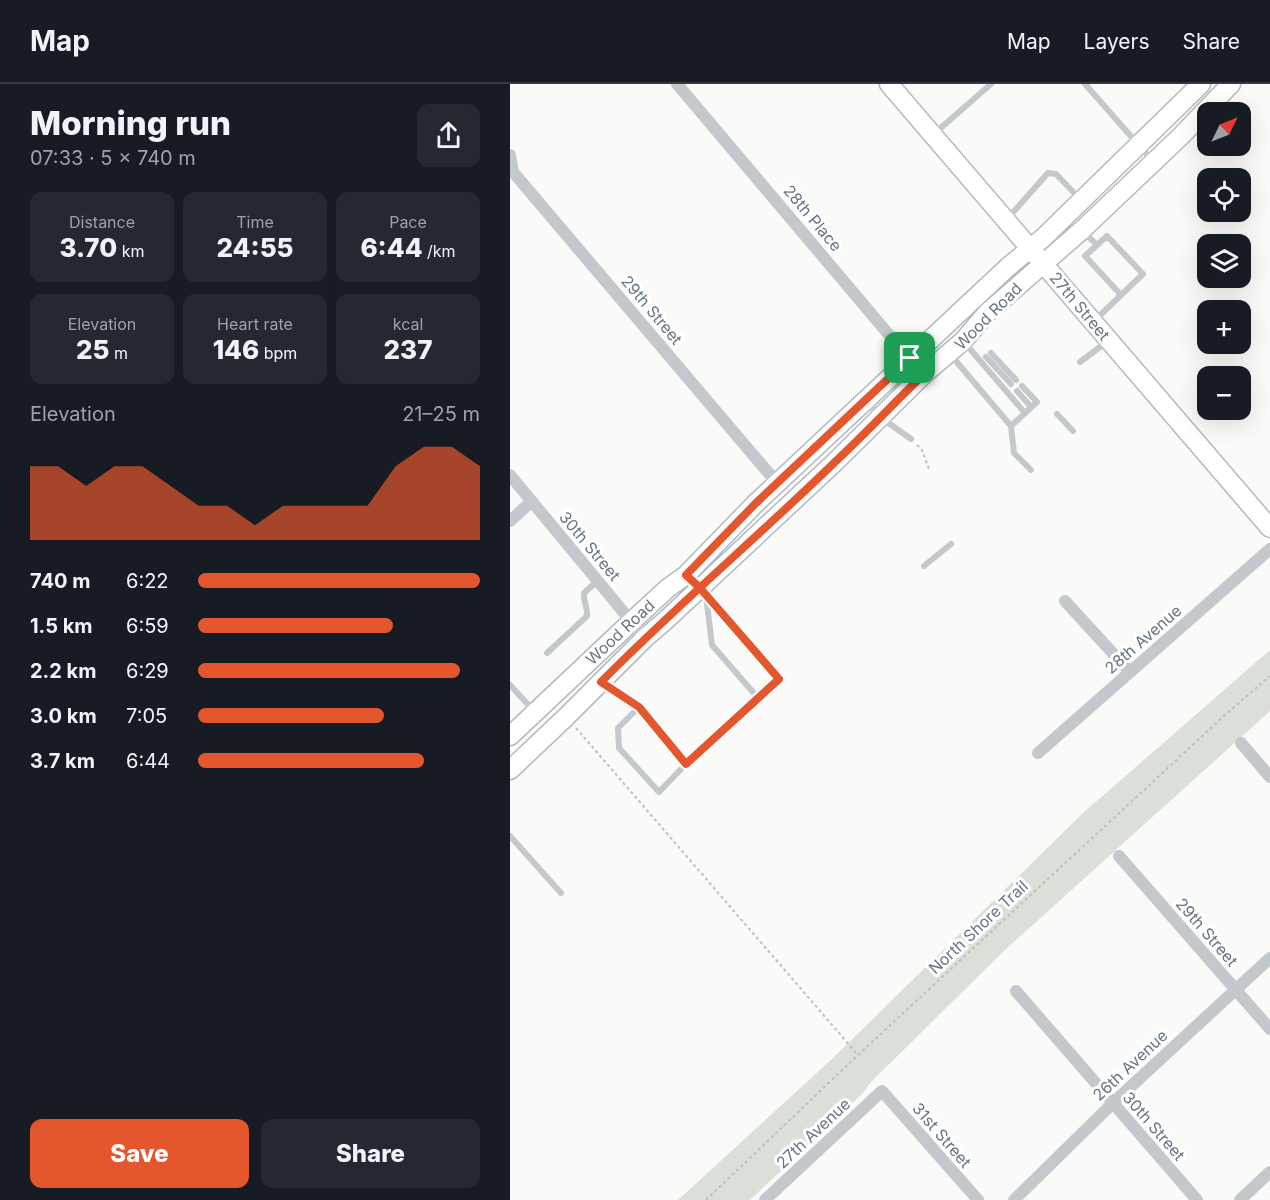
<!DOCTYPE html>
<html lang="en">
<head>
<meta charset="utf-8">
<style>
	:root { --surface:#171b24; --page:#242831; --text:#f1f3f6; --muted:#9ea1a6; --line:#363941; --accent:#e4572e }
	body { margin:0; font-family:Inter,sans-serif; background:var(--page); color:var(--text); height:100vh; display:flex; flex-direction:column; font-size:22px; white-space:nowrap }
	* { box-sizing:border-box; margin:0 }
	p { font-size:20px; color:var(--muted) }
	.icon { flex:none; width:33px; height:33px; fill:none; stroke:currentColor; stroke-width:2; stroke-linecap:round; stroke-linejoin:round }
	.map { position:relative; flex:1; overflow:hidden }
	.details { display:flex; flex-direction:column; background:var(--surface); width:510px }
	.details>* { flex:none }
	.needle { width:39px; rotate:47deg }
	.buttons { position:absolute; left:687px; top:18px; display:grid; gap:12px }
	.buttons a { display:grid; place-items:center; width:54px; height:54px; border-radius:12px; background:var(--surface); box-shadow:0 6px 24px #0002; font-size:30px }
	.pin { position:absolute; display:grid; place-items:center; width:51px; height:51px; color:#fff; margin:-26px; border-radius:12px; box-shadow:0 3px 9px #0006 }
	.round { display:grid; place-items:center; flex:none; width:63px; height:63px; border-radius:12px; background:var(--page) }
	.overview { display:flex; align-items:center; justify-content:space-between; height:102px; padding:0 30px }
	h1 { font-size:33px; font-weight:800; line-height:45px }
	.metrics { display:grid; grid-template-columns:repeat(3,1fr); gap:9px; height:102px; padding:6px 30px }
	.metrics div { display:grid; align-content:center; border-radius:12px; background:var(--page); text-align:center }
	.metrics b { font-size:26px; font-weight:800 }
	.metrics small { font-size:16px; font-weight:400 }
	.metrics p { font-size:16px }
	.chart { height:168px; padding:12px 30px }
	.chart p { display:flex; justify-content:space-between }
	.chart svg { width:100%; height:108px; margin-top:6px; fill:var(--accent); opacity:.7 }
	.primary-button { display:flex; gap:12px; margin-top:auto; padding:12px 30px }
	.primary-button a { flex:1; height:69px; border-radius:12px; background:var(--accent); color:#fff; font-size:24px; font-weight:800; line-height:69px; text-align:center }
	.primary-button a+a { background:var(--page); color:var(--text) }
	ul { padding:0 30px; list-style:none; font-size:20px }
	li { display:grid; grid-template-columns:96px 72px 1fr; align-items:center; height:45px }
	li i { height:15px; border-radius:8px; background:var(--accent) }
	header { display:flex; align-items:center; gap:36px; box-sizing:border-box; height:84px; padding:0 30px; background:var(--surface); border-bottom:2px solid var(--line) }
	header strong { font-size:28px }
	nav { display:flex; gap:33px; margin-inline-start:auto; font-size:21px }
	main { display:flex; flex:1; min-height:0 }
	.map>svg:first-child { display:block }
	.green { fill:#dadfd7 }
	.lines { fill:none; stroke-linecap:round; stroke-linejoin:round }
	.secondary-casing { stroke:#b3babf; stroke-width:21 }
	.path { stroke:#bbbfc2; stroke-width:2; stroke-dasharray:3 3; stroke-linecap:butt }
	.lane { stroke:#c3c8cc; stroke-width:6 }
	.street { stroke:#c3c8cc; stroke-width:12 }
	.secondary { stroke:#fff; stroke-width:18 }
	.route-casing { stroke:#fff; stroke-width:12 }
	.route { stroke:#e4572e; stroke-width:8 }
	.labels { text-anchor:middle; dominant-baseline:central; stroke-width:6; stroke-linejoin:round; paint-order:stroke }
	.street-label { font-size:16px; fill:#657683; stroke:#fff }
</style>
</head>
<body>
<header>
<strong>Map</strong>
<nav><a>Map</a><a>Layers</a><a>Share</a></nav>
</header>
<main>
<section class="details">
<div class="overview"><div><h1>Morning run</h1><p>07:33 · 5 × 740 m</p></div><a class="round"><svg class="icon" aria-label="share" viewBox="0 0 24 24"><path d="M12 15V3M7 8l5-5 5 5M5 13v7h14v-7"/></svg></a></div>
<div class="metrics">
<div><p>Distance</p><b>3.70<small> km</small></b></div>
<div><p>Time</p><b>24:55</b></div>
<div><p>Pace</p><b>6:44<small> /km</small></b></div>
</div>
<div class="metrics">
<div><p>Elevation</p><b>25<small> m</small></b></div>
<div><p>Heart rate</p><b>146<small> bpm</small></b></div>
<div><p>kcal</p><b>237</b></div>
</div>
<div class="chart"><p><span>Elevation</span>21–25 m</p>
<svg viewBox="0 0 160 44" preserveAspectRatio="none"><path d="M0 44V14L10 14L20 22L30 14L40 14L50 22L60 30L70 30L80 38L90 30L100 30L110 30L120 30L130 14L140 6L150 6L160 14V44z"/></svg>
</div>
<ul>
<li><b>740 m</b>6:22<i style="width:100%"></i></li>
<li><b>1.5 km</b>6:59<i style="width:69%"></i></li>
<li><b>2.2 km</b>6:29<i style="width:93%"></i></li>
<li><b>3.0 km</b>7:05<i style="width:66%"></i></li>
<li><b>3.7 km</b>6:44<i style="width:80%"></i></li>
</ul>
<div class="primary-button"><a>Save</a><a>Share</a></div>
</section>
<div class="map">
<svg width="760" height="1116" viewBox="0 0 760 1116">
	<rect width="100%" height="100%" fill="#fafaf8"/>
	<!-- green -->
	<path class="green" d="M760,566V627L497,864L359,1000L353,1009L240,1116H168L323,974L573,729Z"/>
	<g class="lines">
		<defs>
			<path id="secondary" d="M379,0L760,444
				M0,652L121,538L158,504L176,491L246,419L498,183L533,154L691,0
				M0,686L56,633L135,554L156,536L325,378L413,291L453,257L477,229L572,146L671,52L721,0"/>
		</defs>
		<!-- secondary casing -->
		<use href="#secondary" class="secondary-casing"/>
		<!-- path -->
		<path class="path" d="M407,361L412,366L419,385
			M66,644L348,971
			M196,1116L348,971L715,631L760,592"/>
		<!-- lane -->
		<path class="lane" d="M575,0L641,75
			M425,49L481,0
			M497,135L538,89L546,90L569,114
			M573,147L587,161
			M584,237L633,190L597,152L575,172L611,211
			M454,258L515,329
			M481,269L506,296
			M440,270L501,342
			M476,273L501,300
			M570,278L598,257
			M512,302L527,318L501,342L504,369L521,386
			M507,307L521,323
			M357,317L370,333L401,355
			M547,330L563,347
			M414,482L441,460
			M196,512L202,561L248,614
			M37,569L77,532C78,523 73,518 74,509L87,497
			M94,600L129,623L176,680
			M0,601L24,627
			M129,623L108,644L109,664L149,708L176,680L269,595L192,506
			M0,752L51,809"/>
		<!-- street -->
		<path class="street" d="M167,0L413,291
			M0,71L3,88L267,399
			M0,391L135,554
			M0,437L22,417
			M555,517L620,588
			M731,659L760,693
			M528,669L760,465
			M609,772L760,945
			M506,907L687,1116
			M255,1116L372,1007L468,1116
			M504,1116L603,1019L760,874
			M730,1116L760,1088"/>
		<!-- secondary -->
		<use href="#secondary" class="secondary"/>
	</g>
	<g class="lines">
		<defs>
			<path id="route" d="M400,274L413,291C383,320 355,350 325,378C248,453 166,522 91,598L129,623L176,680L269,595L190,504L176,491L246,419L400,274"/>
		</defs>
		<!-- route casing -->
		<use href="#route" class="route-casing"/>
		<!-- route -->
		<use href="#route" class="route"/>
	</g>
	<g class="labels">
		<!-- street labels -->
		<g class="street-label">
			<text transform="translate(303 134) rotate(50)">28th Place</text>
			<text transform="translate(570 222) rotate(50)">27th Street</text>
			<text transform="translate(142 226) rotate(50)">29th Street</text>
			<text transform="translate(478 232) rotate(-45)">Wood Road</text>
			<text transform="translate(80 462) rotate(50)">30th Street</text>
			<text transform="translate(110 548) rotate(-43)">Wood Road</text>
			<text transform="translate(633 555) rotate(-41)">28th Avenue</text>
			<text transform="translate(468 843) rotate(-43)">North Shore Trail</text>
			<text transform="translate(697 848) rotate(49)">29th Street</text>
			<text transform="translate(620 981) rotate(-43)">26th Avenue</text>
			<text transform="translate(644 1042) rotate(49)">30th Street</text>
			<text transform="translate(303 1049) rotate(-43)">27th Avenue</text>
			<text transform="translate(432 1051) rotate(49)">31st Street</text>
		</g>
	</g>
</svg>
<div class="buttons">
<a><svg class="needle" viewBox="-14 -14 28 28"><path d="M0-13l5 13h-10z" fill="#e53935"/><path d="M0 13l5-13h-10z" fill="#9ea1a6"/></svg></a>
<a><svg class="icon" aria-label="locate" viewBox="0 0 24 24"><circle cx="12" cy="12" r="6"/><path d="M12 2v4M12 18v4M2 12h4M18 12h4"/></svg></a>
<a><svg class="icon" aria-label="layers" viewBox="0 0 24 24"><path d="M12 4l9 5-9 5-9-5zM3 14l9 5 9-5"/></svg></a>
<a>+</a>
<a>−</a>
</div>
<div class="pin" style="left:400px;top:274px;background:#1e9e55"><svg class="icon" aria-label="arrive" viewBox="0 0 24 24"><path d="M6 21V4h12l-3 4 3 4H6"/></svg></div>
</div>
</main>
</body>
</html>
